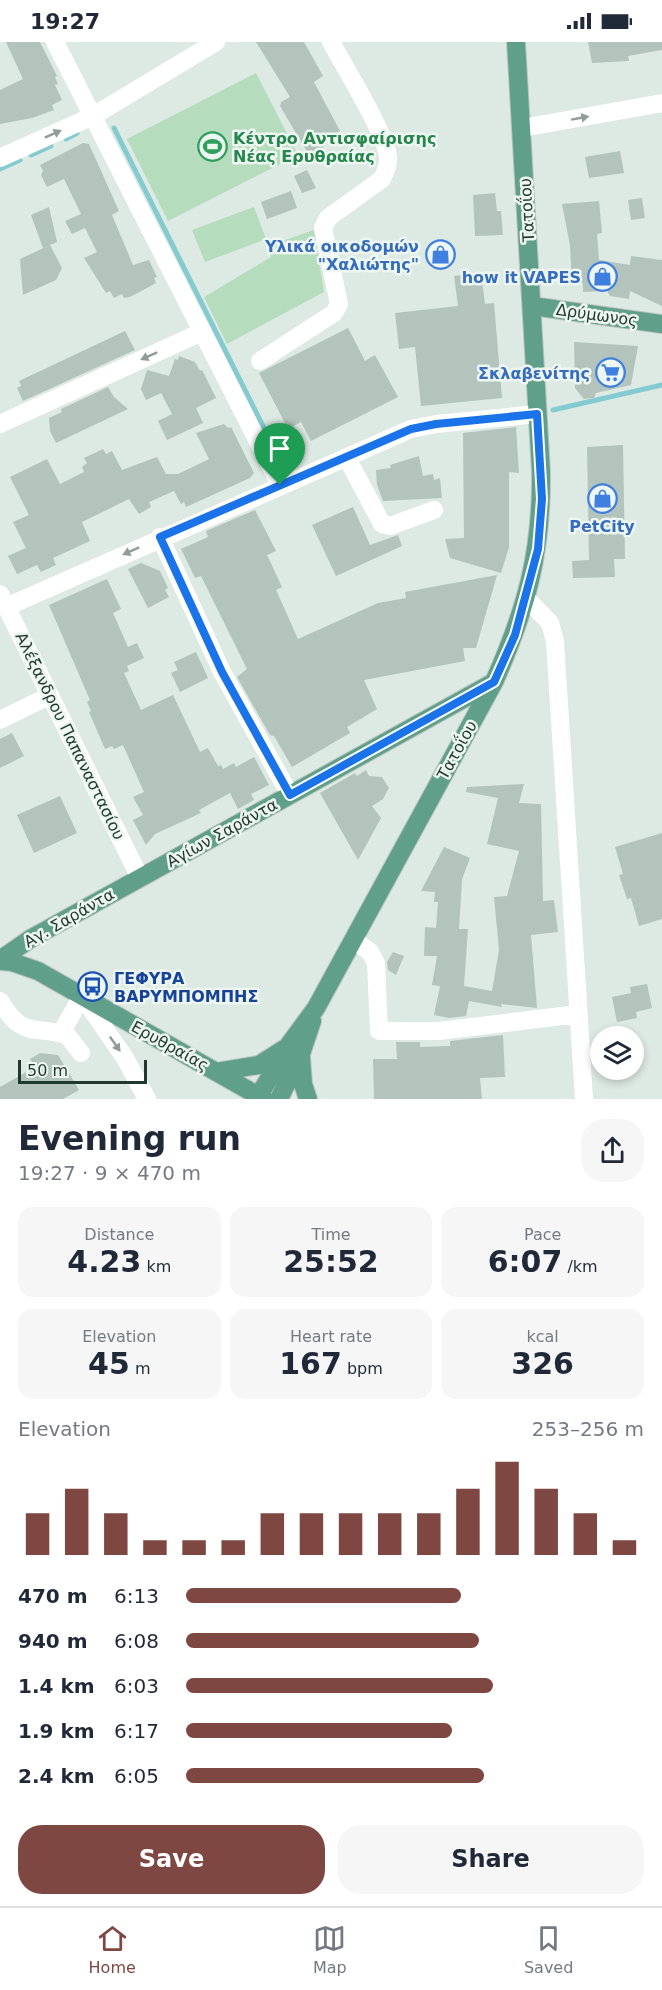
<!DOCTYPE html>
<html lang="en">
<head>
<meta charset="utf-8">
<style>
	:root { --surface:#fff; --page:#f6f6f7; --text:#1f2937; --muted:#747a83; --line:#e0e1e3; --accent:#7f4742 }
	body { margin:0; font-family:"DejaVu Sans",sans-serif; background:var(--page); color:var(--text); height:100vh; display:flex; flex-direction:column; font-size:22px; white-space:nowrap }
	* { box-sizing:border-box; margin:0 }
	p { font-size:20px; color:var(--muted) }
	.icon { flex:none; width:33px; height:33px; fill:none; stroke:currentColor; stroke-width:2; stroke-linecap:round; stroke-linejoin:round }
	.map { position:relative; height:1057px; overflow:hidden }
	.side { display:flex; flex-direction:column; background:var(--surface); flex:1 }
	.side>* { flex:none }
	.fabs { position:absolute; left:590px; top:984px; display:grid; gap:12px }
	.fabs a { display:grid; place-items:center; width:54px; height:54px; border-radius:50%; background:var(--surface); box-shadow:0 3px 9px #0003; font-size:30px }
	.scale { position:absolute; left:18px; bottom:15px; width:129px; box-sizing:border-box; padding-left:6px; border:3px solid #1f3930; border-top:0; font-size:16px; line-height:21px; white-space:nowrap; color:#1f3930; -webkit-text-stroke:4px #edf6f1; paint-order:stroke }
	.pin { position:absolute; display:grid; place-items:center; width:51px; height:51px; color:#fff; margin:-62px -26px; border-radius:50% 50% 50% 0; rotate:-45deg; box-shadow:0 0 6px #0007 }
	.pin .icon { rotate:45deg }
	.round { display:grid; place-items:center; flex:none; width:63px; height:63px; border-radius:24px; background:var(--page) }
	.head { display:flex; align-items:center; justify-content:space-between; height:102px; padding:0 18px }
	h1 { font-size:33px; font-weight:800; line-height:45px }
	.stats { display:grid; grid-template-columns:repeat(3,1fr); gap:9px; height:102px; padding:6px 18px }
	.stats div { display:grid; align-content:center; border-radius:15px; background:var(--page); text-align:center }
	.stats b { font-size:30px; font-weight:800 }
	.stats small { font-size:16px; font-weight:400 }
	.stats p { font-size:16px }
	.chart { height:168px; padding:12px 18px }
	.chart p { display:flex; justify-content:space-between }
	.chart svg { width:100%; height:108px; margin-top:6px; stroke:var(--accent); stroke-width:6 }
	.action { display:flex; gap:12px; margin-top:auto; padding:12px 18px }
	.action a { flex:1; height:69px; border-radius:24px; background:var(--accent); color:#fff; font-size:24px; font-weight:800; line-height:69px; text-align:center }
	.action a+a { background:var(--page); color:var(--text) }
	ul { padding:0 18px; list-style:none; font-size:20px }
	li { display:grid; grid-template-columns:96px 72px 1fr; align-items:center; height:45px }
	li i { height:15px; border-radius:8px; background:var(--accent) }
	.status { display:flex; justify-content:space-between; align-items:center; height:42px; padding:0 30px; background:var(--surface); direction:ltr }
	.status svg { height:16px; fill:currentColor }
	.menu { display:flex; justify-content:space-around; align-items:center; height:84px; border-top:2px solid var(--line); background:var(--surface); font-size:16px; color:var(--muted) }
	.menu a { display:grid; justify-items:center; gap:3px }
	.menu .current { color:var(--accent) }
	.map>svg:first-child { display:block }
	.green { fill:#b5dcbc }
	.lines { fill:none; stroke-linecap:round; stroke-linejoin:round }
	.stream { stroke:#83cad1; stroke-width:5 }
	.building { fill:#b2c4bc }
	.major-casing { stroke:#bcc4c1; stroke-width:20 }
	.minor { stroke:#fff; stroke-width:18 }
	.major { stroke:#60a08b; stroke-width:18 }
	.oneway { fill:#8f9c98 }
	.route-casing { stroke:#fff; stroke-width:12 }
	.route { stroke:#1a73e8; stroke-width:8 }
	.labels { text-anchor:middle; dominant-baseline:central; stroke-width:5; stroke-linejoin:round; paint-order:stroke }
	.leisure-label { font-size:16px; font-weight:bold; fill:#27864d; stroke:#edf6f1; text-anchor:start }
	.street-label { font-size:16px; fill:#1f3930; stroke:#edf6f1 }
	.shop-label { font-size:16px; font-weight:bold; fill:#366cbe; stroke:#edf6f1; text-anchor:end }
	.transit-label { font-size:16px; font-weight:bold; fill:#164399; stroke:#edf6f1; text-anchor:start }
</style>
</head>
<body>
<div class="status"><b>19:27</b><svg viewBox="0 0 49 12"><path d="M0 12V9h3v3zM5 12V6h3v6zM10 12V3h3v9zM15 12V0h3v12zM26 1h20v11H26zM47 4h2v5h-2z"/></svg></div>
<div class="map">
<svg width="662" height="1057" viewBox="0 0 662 1057">
	<rect width="100%" height="100%" fill="#dde9e3"/>
	<!-- green -->
	<path class="green" d="M256,31L298,113L168,179L127,97Z
		M254,165L266,197L205,220L192,188Z
		M314,188L324,250L227,302L204,255L271,215L268,204Z"/>
	<g class="lines">
		<!-- stream -->
		<path class="stream" d="M114,86L283,424
			M66,97L77,91
			M31,113L51,104
			M0,127L20,118
			M553,368L662,343"/>
	</g>
	<!-- building -->
	<path class="building" d="M6,0H40L57,34L55,35L58,42L55,43L62,58L52,63L54,68L32,76L0,82V48L23,37Z
		M256,0H304L323,34L314,40L340,89L321,100L324,105L309,113L280,64L281,60L290,55Z
		M588,0H662V8L628,14L629,19L592,21Z
		M83,101L89,102L119,169L112,173L133,223L149,218L157,235L154,236L156,241L130,255L124,256L122,252L114,256L110,249L106,251L84,216L97,210L85,186L72,192L65,179L81,172L64,137L47,145L41,133L43,129L40,123Z
		M620,109L624,131L589,136L585,115Z
		M307,128L316,146L302,151L294,134Z
		M291,149L297,166L267,177L261,160Z
		M495,151L497,169H501L503,193L475,194L473,153Z
		M642,156L645,176L631,178L628,158Z
		M599,159L602,191L597,192L599,218L630,223L631,214L662,218V264L630,249L629,257L610,254L607,249L583,250V241H572L570,203L562,162Z
		M49,165L57,200L43,206L31,173Z
		M50,203L62,226L56,238L23,253L20,217Z
		M481,231L485,262L494,261L502,356L421,364L415,305L399,307L395,271L458,264L454,234Z
		M348,286L365,319L375,313L398,355L311,399L301,380L288,387L259,331Z
		M125,289L135,308L23,359L17,346L21,344L19,339Z
		M574,300L638,304L631,343L596,351L594,356L584,357L575,346Z
		M179,314L195,320L200,329L202,328L216,356L196,366L203,381L167,398L158,379L172,372L161,351L146,358L141,347L147,328L169,334L175,317L178,318Z
		M108,345L114,355L128,367L56,401L50,389L49,376L62,370L61,367Z
		M224,382L228,386L231,385L254,431L250,436L186,465L184,460L181,462L174,449L149,460L151,465L139,472L129,457L82,480L90,499L53,516L56,523L41,530L37,523L17,532L8,514L26,506L13,480L29,473L10,435L47,417L60,442L84,430L82,425L87,421L84,416L103,407L106,412L112,409L122,428L157,415L166,432H178L209,417L196,391Z
		M516,385L519,431L509,430V505L501,531L450,516L445,497L464,496L463,391Z
		M623,403L625,517H614L615,535L573,536L572,519L589,518L587,405Z
		M419,414L423,434L433,432L434,438L440,436L442,456L383,459L377,443L376,428L391,426L390,423Z
		M353,465L370,503L398,493L402,504L336,534L312,483Z
		M255,468L276,509L267,513L282,545L276,548L298,597L378,561L406,556L405,550L497,533L476,606H463L465,619L364,638L377,667L347,685L350,691L292,725L274,694L270,693L237,635L247,627L201,534L195,536L181,507L208,495L206,489Z
		M141,521L160,529L168,546L165,548L169,555L148,566L128,527Z
		M107,537L121,567L113,571L128,605L137,601L144,616L127,624L129,629L124,631L141,668L173,653L200,710L208,706L218,724L221,723L223,727L234,721L236,725L254,715L269,743L251,752L254,758L238,767L230,751L199,768L201,771L155,792L146,803L133,778L143,773L133,755L144,750L123,703L114,707L112,704L105,707L89,670L91,669L87,660L90,658L49,563Z
		M196,610L208,636L180,650L171,631L178,628L174,620Z
		M12,691L24,714L0,726V697Z
		M366,728L369,734L382,735L389,746L383,757L372,764L381,776L358,818L320,751L355,731L357,734Z
		M524,742L519,761L541,762L543,859L554,858L558,890L531,893L537,966L501,962L502,965L469,959L466,974L449,976L434,973L440,944L432,943L437,914H424L425,885L436,886L438,860H434L435,850L421,849L444,805L470,816L462,837L459,887H468L464,944L492,949L499,908L494,855L507,854L519,809L487,802L498,756L466,750L467,745Z
		M60,754L77,791L34,811L17,773Z
		M662,791V877L639,884L631,856L627,857L619,833L623,832L615,805Z
		M393,910L404,914L396,933L388,928L387,920Z
		M647,942L652,966L636,970L637,976L617,980L612,955L631,951L630,945Z
		M503,993L505,1035L480,1036L482,1057H374L373,1017H397L396,1000H420V1005L450,1004V999Z
		M40,1011L58,1013L79,1048L63,1057H0V1045L35,1025L30,1017Z"/>
	<g class="lines">
		<defs>
			<path id="major" d="M532,264L662,282
				M0,918L30,897L494,640
				M0,919L12,920L38,929L264,1057
				M301,1015L303,1042L308,1057
				M216,1030L259,1023L284,1007
				M257,1057L288,1004L316,966L494,640C526,568 542,511 541,430L516,0
				M279,1057L301,1012L312,979"/>
		</defs>
		<!-- major casing -->
		<use href="#major" class="major-casing"/>
		<!-- minor -->
		<path class="minor" d="M55,0L280,443
			M522,86L662,61
			M0,116L93,74L216,0
			M260,319L334,271L339,262L323,186L328,176L382,137C385,131 389,122 388,115C386,92 344,24 331,0
			M0,382L202,290
			M347,416L382,482L390,484L434,468
			M160,495L222,630L290,753
			M0,552L140,836
			M526,556L550,581L555,599L584,1057
			M6,565L411,387L436,382L537,372
			M0,678L49,654
			M354,898L370,910L376,921L379,989H439L578,972
			M0,959C23,997 32,983 67,993L81,1011
			M61,991L82,954L125,1016L147,1057"/>
		<!-- major -->
		<use href="#major" class="major"/>
	</g>
	<!-- one-way arrows -->
	<defs><path id="oneway-solid" d="M-6-.8H1V-3.2L6.5 0L1 3.2V.8H-6Z" transform="scale(1.5)"/></defs>
	<g class="oneway">
		<use href="#oneway-solid" transform="translate(580 76) rotate(-10)"/>
		<use href="#oneway-solid" transform="translate(53 92) rotate(-24)"/>
		<use href="#oneway-solid" transform="translate(149 314) rotate(156)"/>
		<use href="#oneway-solid" transform="translate(131 509) rotate(156)"/>
		<use href="#oneway-solid" transform="translate(115 1002) rotate(55)"/>
	</g>
	<g class="lines">
		<defs>
			<path id="route" d="M537,372L542,457L538,507L515,593L494,640L290,753L222,630L160,495L411,387L436,382Z"/>
		</defs>
		<!-- route casing -->
		<use href="#route" class="route-casing"/>
		<!-- route -->
		<use href="#route" class="route"/>
	</g>
	<!-- icons -->
	<defs>
		<symbol id="stadium-ring" viewBox="-11 -11 22 22"><circle r="9.5" fill="#edf6f1" stroke="#2e9e5b" stroke-width="1.5"/><path d="M0-5a6.5 5 0 1 0 0 10a6.5 5 0 1 0 0-10ZM-3.5-1.8h7v3.6h-7Z" fill="#2e9e5b"/></symbol>
		<symbol id="shop-ring" viewBox="-11 -11 22 22"><circle r="9.5" fill="#edf6f1" stroke="#3f7fe0" stroke-width="1.5"/><path d="M-5-2.5h2.3a2.7 3.5 0 0 1 5.4 0H5L5.5 6h-11ZM-1.5-2.5h3a1.5 2.3 0 0 0-3 0Z" fill="#3f7fe0"/></symbol>
		<symbol id="supermarket-ring" viewBox="-11 -11 22 22"><circle r="9.5" fill="#edf6f1" stroke="#3f7fe0" stroke-width="1.5"/><path d="M-6-5.5h2.5l.6 2H6L4.5 2H-2.5L-4.4-4H-6ZM-1.5 3.2a1.3 1.3 0 1 0 .1 0ZM3 3.2a1.3 1.3 0 1 0 .1 0Z" fill="#3f7fe0"/></symbol>
		<symbol id="bus-ring" viewBox="-11 -11 22 22"><circle r="9.5" fill="#edf6f1" stroke="#1a4fb4" stroke-width="1.5"/><path d="M-5-6H5V4H4V6H2V4H-2V6H-4V4H-5ZM-3.5-4V0h7V-4ZM-3.5 1.2v1.5H-2V1.2ZM2 1.2v1.5H3.5V1.2Z" fill="#1a4fb4"/></symbol>
	</defs>
	<g fill-rule="evenodd">
		<use href="#stadium-ring" x="196" y="88" width="33" height="33"/>
		<use href="#shop-ring" x="424" y="196" width="33" height="33"/>
		<use href="#shop-ring" x="586" y="218" width="33" height="33"/>
		<use href="#supermarket-ring" x="594" y="314" width="33" height="33"/>
		<use href="#shop-ring" x="586" y="440" width="33" height="33"/>
		<use href="#bus-ring" x="76" y="928" width="33" height="33"/>
	</g>
	<g class="labels">
		<!-- leisure labels -->
		<g class="leisure-label">
			<text x="233" y="96">Κέντρο Αντισφαίρισης<tspan x="233" dy="18">Νέας Ερυθραίας</tspan></text>
		</g>
		<!-- street labels -->
		<g class="street-label">
			<text transform="translate(527 168) rotate(-93)">Τατοΐου</text>
			<text transform="translate(597 273) rotate(8)">Δρύμωνος</text>
			<text transform="translate(70 694) rotate(64)">Αλέξανδρου Παπαναστασίου</text>
			<text transform="translate(457 708) rotate(-61)">Τατοΐου</text>
			<text transform="translate(222 791) rotate(-29)">Αγίων Σαράντα</text>
			<text transform="translate(69 876) rotate(-30)">Αγ. Σαράντα</text>
			<text transform="translate(170 1004) rotate(29)">Ερυθραίας</text>
		</g>
		<!-- shop labels -->
		<g class="shop-label">
			<text x="419" y="204">Υλικά οικοδομών<tspan x="419" dy="18">"Χαλιώτης"</tspan></text>
			<text x="581" y="235">how it VAPES</text>
			<text x="590" y="331">Σκλαβενίτης</text>
			<text x="602" y="484" text-anchor="middle">PetCity</text>
		</g>
		<!-- transit labels -->
		<g class="transit-label">
			<text x="114" y="936">ΓΕΦΥΡΑ<tspan x="114" dy="18">ΒΑΡΥΜΠΟΜΠΗΣ</tspan></text>
		</g>
	</g>
</svg>
<div class="fabs">
<a><svg class="icon" aria-label="layers" viewBox="0 0 24 24"><path d="M12 4l9 5-9 5-9-5zM3 14l9 5 9-5"/></svg></a>
</div>
<div class="scale">50 m</div>
<div class="pin" style="left:280px;top:443px;background:#1e9e55"><svg class="icon" aria-label="arrive" viewBox="0 0 24 24"><path d="M6 21V4h12l-3 4 3 4H6"/></svg></div>
</div>
<section class="side">
<div class="head"><div><h1>Evening run</h1><p>19:27 · 9 × 470 m</p></div><a class="round"><svg class="icon" aria-label="share" viewBox="0 0 24 24"><path d="M12 15V3M7 8l5-5 5 5M5 13v7h14v-7"/></svg></a></div>
<div class="stats">
<div><p>Distance</p><b>4.23<small> km</small></b></div>
<div><p>Time</p><b>25:52</b></div>
<div><p>Pace</p><b>6:07<small> /km</small></b></div>
</div>
<div class="stats">
<div><p>Elevation</p><b>45<small> m</small></b></div>
<div><p>Heart rate</p><b>167<small> bpm</small></b></div>
<div><p>kcal</p><b>326</b></div>
</div>
<div class="chart"><p><span>Elevation</span>253–256 m</p>
<svg viewBox="0 0 160 44" preserveAspectRatio="none"><path d="M5 44V27M15 44V17M25 44V27M35 44V38M45 44V38M55 44V38M65 44V27M75 44V27M85 44V27M95 44V27M105 44V27M115 44V17M125 44V6M135 44V17M145 44V27M155 44V38"/></svg>
</div>
<ul>
<li><b>470 m</b>6:13<i style="width:60%"></i></li>
<li><b>940 m</b>6:08<i style="width:64%"></i></li>
<li><b>1.4 km</b>6:03<i style="width:67%"></i></li>
<li><b>1.9 km</b>6:17<i style="width:58%"></i></li>
<li><b>2.4 km</b>6:05<i style="width:65%"></i></li>
</ul>
<div class="action"><a>Save</a><a>Share</a></div>
</section>
<nav class="menu">
<a class="current"><svg class="icon" aria-label="home" viewBox="0 0 24 24"><path d="M3 11l9-7 9 7M6 9v11h12V9"/></svg>Home</a>
<a><svg class="icon" aria-label="map" viewBox="0 0 24 24"><path d="M3 6l6-2 6 2 6-2v14l-6 2-6-2-6 2zM9 4v14M15 6v14"/></svg>Map</a>
<a><svg class="icon" aria-label="saved" viewBox="0 0 24 24"><path d="M7 4h10v16l-5-4-5 4z"/></svg>Saved</a>
</nav>
</body>
</html>
